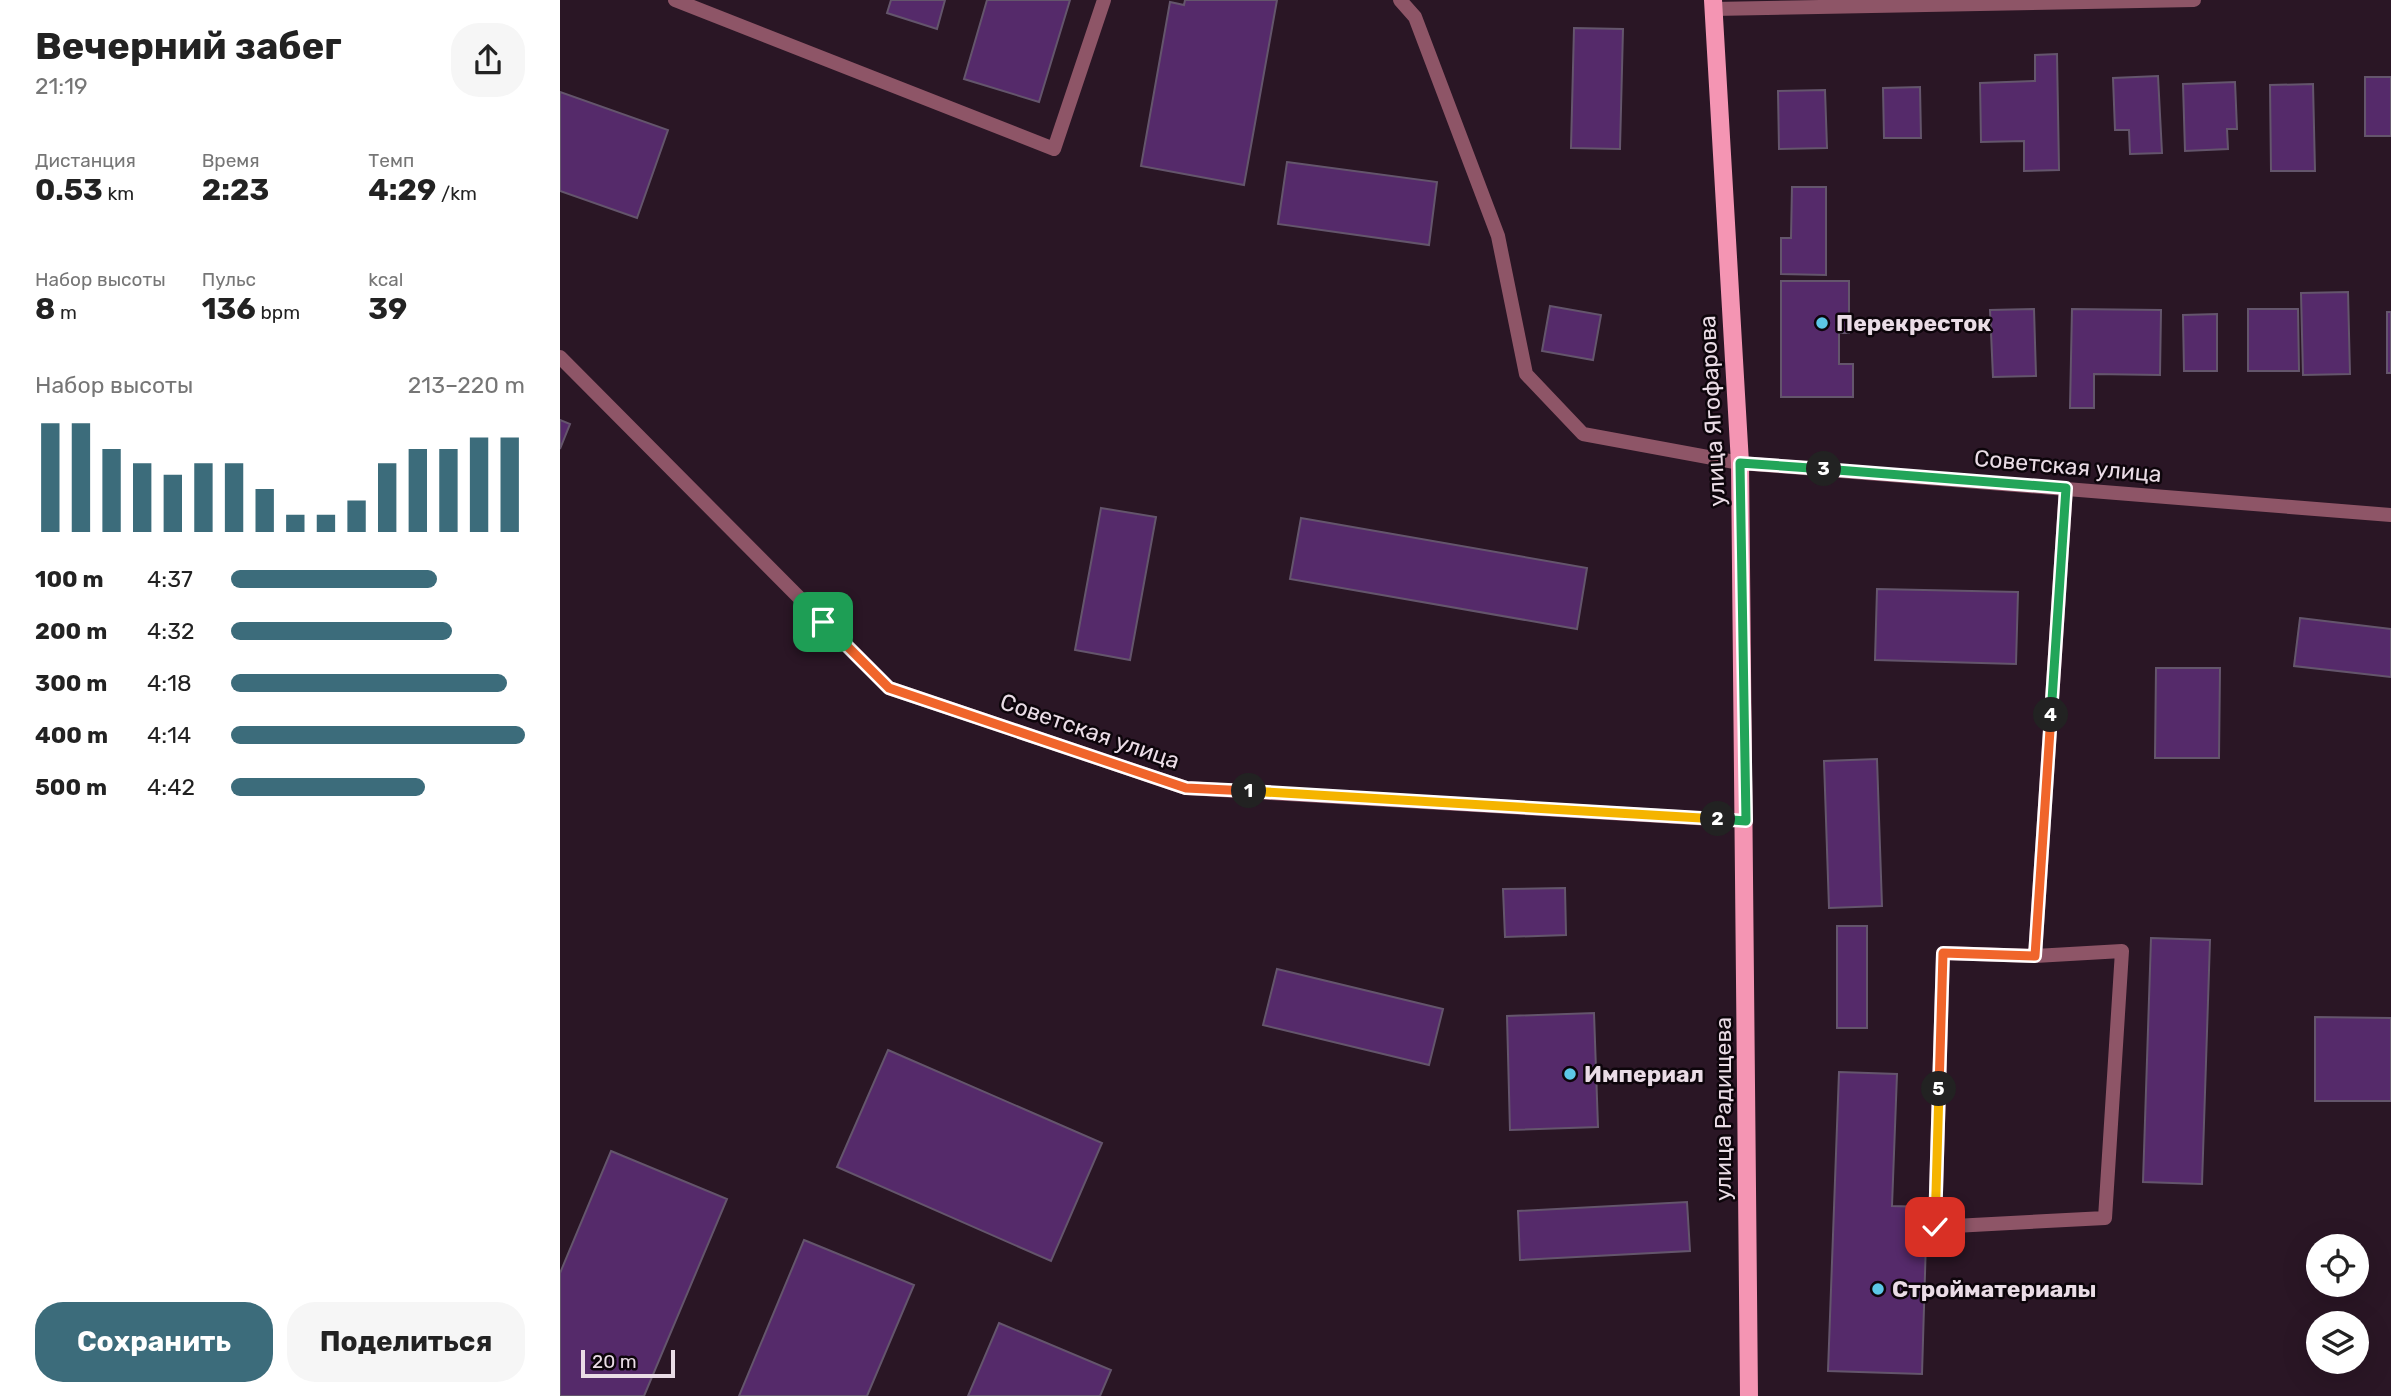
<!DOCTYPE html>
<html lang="ru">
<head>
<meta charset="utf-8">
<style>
	:root { --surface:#fff; --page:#f6f6f6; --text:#222; --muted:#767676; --accent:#3c6c7b }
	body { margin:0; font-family:Rubik,sans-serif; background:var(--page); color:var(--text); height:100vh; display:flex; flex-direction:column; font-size:26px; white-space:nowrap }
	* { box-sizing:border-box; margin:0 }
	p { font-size:23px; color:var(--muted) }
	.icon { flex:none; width:38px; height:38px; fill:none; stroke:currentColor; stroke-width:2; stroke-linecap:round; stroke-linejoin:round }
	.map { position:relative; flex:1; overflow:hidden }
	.details { display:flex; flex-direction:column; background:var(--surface); width:560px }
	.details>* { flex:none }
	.fabs { position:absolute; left:1746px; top:1234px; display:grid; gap:14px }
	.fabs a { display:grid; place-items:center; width:63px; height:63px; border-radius:50%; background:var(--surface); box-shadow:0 7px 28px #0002; font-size:35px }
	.scale { position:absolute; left:21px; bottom:18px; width:94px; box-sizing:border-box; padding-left:7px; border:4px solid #eadce6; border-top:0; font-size:19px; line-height:24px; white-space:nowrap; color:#eadce6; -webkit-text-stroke:5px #0d050b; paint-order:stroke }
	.pin { position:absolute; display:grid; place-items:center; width:60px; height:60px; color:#fff; margin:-30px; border-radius:14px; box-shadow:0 4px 10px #0006 }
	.km { position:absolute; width:35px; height:35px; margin:-18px; border-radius:50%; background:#222; color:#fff; font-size:19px; line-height:35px; text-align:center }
	.round { display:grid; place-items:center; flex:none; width:74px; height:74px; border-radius:28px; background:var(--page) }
	.headline { display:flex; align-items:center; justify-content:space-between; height:119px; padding:0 35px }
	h1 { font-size:38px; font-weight:700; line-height:52px }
	.stats { display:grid; grid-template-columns:repeat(3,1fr); gap:10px; height:119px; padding:7px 35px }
	.stats div { display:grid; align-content:center }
	.stats b { font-size:30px; font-weight:700 }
	.stats small { font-size:19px; font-weight:400 }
	.stats p { font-size:19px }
	.chart { height:196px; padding:14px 35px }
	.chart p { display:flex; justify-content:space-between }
	.chart svg { width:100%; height:126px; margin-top:7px; stroke:var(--accent); stroke-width:6 }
	.primary-button { display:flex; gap:14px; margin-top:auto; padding:14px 35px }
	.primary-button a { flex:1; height:80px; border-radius:28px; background:var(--accent); color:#fff; font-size:28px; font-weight:700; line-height:80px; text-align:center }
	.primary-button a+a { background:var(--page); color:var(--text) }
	ul { padding:0 35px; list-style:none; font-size:23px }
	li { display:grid; grid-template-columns:112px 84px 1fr; align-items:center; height:52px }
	li i { height:18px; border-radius:9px; background:var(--accent) }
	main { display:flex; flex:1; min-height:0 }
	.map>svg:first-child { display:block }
	.building { fill:#552a6a; stroke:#64556c; stroke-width:2 }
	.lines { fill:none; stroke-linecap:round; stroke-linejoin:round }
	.service { stroke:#8e5567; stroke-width:14 }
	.minor { stroke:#8e5567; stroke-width:14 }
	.primary { stroke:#f495b3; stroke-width:18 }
	.split-1-casing { stroke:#fff; stroke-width:14 }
	.split-2-casing { stroke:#fff; stroke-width:14 }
	.split-3-casing { stroke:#fff; stroke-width:14 }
	.split-4-casing { stroke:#fff; stroke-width:14 }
	.split-5-casing { stroke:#fff; stroke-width:14 }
	.split-6-casing { stroke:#fff; stroke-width:14 }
	.split-1 { stroke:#f0652b; stroke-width:9 }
	.split-2 { stroke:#f5b400; stroke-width:9 }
	.split-3 { stroke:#22a559; stroke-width:9 }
	.split-4 { stroke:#22a559; stroke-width:9 }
	.split-5 { stroke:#f0652b; stroke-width:9 }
	.split-6 { stroke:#f5b400; stroke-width:9 }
	.poi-dot { fill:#5cc7e7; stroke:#0d050b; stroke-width:2.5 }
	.labels { text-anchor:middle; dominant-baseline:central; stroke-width:5; stroke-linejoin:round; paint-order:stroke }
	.poi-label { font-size:23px; font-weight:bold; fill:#eadce6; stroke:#0d050b; text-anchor:start }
	.street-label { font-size:23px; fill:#eadce6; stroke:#0d050b }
</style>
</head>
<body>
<main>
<section class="details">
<div class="headline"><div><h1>Вечерний забег</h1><p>21:19</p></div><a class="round"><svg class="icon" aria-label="share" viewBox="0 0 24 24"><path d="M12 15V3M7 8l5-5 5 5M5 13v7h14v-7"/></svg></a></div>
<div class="stats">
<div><p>Дистанция</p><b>0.53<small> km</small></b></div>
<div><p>Время</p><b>2:23</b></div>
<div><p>Темп</p><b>4:29<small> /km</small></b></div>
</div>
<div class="stats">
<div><p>Набор высоты</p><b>8<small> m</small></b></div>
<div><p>Пульс</p><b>136<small> bpm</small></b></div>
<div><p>kcal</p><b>39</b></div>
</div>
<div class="chart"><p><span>Набор высоты</span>213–220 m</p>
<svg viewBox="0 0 160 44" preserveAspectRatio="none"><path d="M5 44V6M15 44V6M25 44V15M35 44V20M45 44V24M55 44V20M65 44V20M75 44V29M85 44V38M95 44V38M105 44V33M115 44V20M125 44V15M135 44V15M145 44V11M155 44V11"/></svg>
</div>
<ul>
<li><b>100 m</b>4:37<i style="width:70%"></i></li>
<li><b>200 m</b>4:32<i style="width:75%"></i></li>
<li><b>300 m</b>4:18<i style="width:94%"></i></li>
<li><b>400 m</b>4:14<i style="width:100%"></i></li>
<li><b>500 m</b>4:42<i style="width:66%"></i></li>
</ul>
<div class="primary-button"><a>Сохранить</a><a>Поделиться</a></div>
</section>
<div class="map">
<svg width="1831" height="1396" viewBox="0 0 1831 1396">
	<rect width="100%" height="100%" fill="#2a1625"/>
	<!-- building -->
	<path class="building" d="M331,0H385L377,29L327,13Z
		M427,0H510L479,102L404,79Z
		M625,0H717L684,185L581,166L610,2L624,5Z
		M1014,28L1063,29L1060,149L1011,148Z
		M1497,54L1499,170L1464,171V141L1421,142L1420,83L1475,81V55Z
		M1598,76L1602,153L1570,154L1569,130H1555L1553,78Z
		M1805,77H1831V136H1805Z
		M1675,82L1677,129H1667L1668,149L1625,151L1623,84Z
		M1753,84L1755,171H1711L1710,85Z
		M1360,87L1361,138H1324L1323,88Z
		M1265,90L1267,148L1219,149L1218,91Z
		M0,92L108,130L77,218L0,191Z
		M727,162L877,182L869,245L718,224Z
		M1232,187H1266V275L1221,274V238H1231Z
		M1221,281H1289V333H1279V364H1293V397H1221Z
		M1788,292L1790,374L1743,375L1741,293Z
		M990,306L1041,315L1033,360L982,351Z
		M1474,309L1476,376L1433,377L1430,310Z
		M1512,309L1601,310L1600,375L1534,374V408H1510Z
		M1688,309H1738L1739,371H1688Z
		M1827,312H1831V373H1827Z
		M1657,314V371H1624L1623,315Z
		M0,420L10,424L0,449Z
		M541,508L596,517L570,660L515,650Z
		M741,518L1027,568L1017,629L730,579Z
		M1317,589L1458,592L1456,664L1315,660Z
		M1740,618L1831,629V677L1734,666Z
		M1596,668H1660L1659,758H1595Z
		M1317,759L1322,906L1269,908L1264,761Z
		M1005,888L1006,935L945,937L943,889Z
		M1277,926H1307V1028H1277Z
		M1591,938L1650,940L1642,1184L1583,1182Z
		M717,969L883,1009L869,1065L703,1025Z
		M1034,1013L1038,1127L950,1130L947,1016Z
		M1755,1017L1831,1018V1101H1755Z
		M328,1050L542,1143L491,1261L277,1167Z
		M1279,1072L1337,1074L1332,1206L1367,1207L1362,1374L1268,1371Z
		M51,1151L167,1199L84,1396H0V1273Z
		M1127,1202L1130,1251L960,1260L958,1211Z
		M244,1240L354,1285L307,1396H179Z
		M439,1323L551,1370L540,1396H408Z"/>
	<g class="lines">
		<!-- service -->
		<path class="service" d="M115,0L494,149L544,0
			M840,0L855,17L938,236L966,374L1023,434L1180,463
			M0,357L329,688L626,788L1186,821
			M1475,956L1562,951L1545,1218L1375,1227L1383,953L1475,956L1506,488"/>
		<!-- minor -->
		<path class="minor" d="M1153,9L1634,0
			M1180,463L1831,515"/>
		<!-- primary -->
		<path class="primary" d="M1153,0L1180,463L1189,1396"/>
	</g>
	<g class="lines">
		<defs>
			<path id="split-1" d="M263,622L329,688L626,788L689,791"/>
			<path id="split-2" d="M689,791L1158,819"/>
			<path id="split-3" d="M1158,819L1186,821L1180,463L1264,469"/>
			<path id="split-4" d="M1264,469L1506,488L1491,715"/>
			<path id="split-5" d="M1379,1089L1383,953L1475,956L1491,715"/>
			<path id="split-6" d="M1375,1227L1379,1089"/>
		</defs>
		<!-- split-1 casing -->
		<use href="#split-1" class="split-1-casing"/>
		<!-- split-2 casing -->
		<use href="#split-2" class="split-2-casing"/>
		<!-- split-3 casing -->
		<use href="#split-3" class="split-3-casing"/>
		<!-- split-4 casing -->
		<use href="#split-4" class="split-4-casing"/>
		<!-- split-5 casing -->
		<use href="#split-5" class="split-5-casing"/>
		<!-- split-6 casing -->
		<use href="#split-6" class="split-6-casing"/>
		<!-- split-1 -->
		<use href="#split-1" class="split-1"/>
		<!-- split-2 -->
		<use href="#split-2" class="split-2"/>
		<!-- split-3 -->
		<use href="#split-3" class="split-3"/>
		<!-- split-4 -->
		<use href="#split-4" class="split-4"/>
		<!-- split-5 -->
		<use href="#split-5" class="split-5"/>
		<!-- split-6 -->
		<use href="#split-6" class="split-6"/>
	</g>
	<!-- markers -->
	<g class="poi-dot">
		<circle cx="1262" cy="323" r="7"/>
		<circle cx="1010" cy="1074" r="7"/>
		<circle cx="1318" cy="1289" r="7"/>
	</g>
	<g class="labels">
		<!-- poi labels -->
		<g class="poi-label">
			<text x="1276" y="323">Перекресток</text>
			<text x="1024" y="1074">Империал</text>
			<text x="1332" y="1289">Стройматериалы</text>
		</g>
		<!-- street labels -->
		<g class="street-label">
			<text transform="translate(1152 411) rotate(-93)">улица Ягофарова</text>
			<text transform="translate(1508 466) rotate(5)">Советская улица</text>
			<text transform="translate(530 731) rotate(19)">Советская улица</text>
			<text transform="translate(1163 1109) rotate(-90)">улица Радищева</text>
		</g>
	</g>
</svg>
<div class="fabs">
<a><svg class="icon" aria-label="locate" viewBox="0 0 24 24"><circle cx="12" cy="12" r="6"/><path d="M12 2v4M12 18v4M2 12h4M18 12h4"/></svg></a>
<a><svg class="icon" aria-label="layers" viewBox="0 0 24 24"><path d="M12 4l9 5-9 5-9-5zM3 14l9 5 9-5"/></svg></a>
</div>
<div class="scale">20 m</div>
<div class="pin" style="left:263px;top:622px;background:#1e9e55"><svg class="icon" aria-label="arrive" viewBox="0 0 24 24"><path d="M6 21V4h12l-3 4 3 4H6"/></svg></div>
<div class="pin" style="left:1375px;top:1227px;background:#d93025"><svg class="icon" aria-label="check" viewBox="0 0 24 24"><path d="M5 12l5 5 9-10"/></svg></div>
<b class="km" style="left:689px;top:791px">1</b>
<b class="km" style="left:1158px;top:819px">2</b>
<b class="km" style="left:1264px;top:469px">3</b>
<b class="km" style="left:1491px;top:715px">4</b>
<b class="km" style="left:1379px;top:1089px">5</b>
</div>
</main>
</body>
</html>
